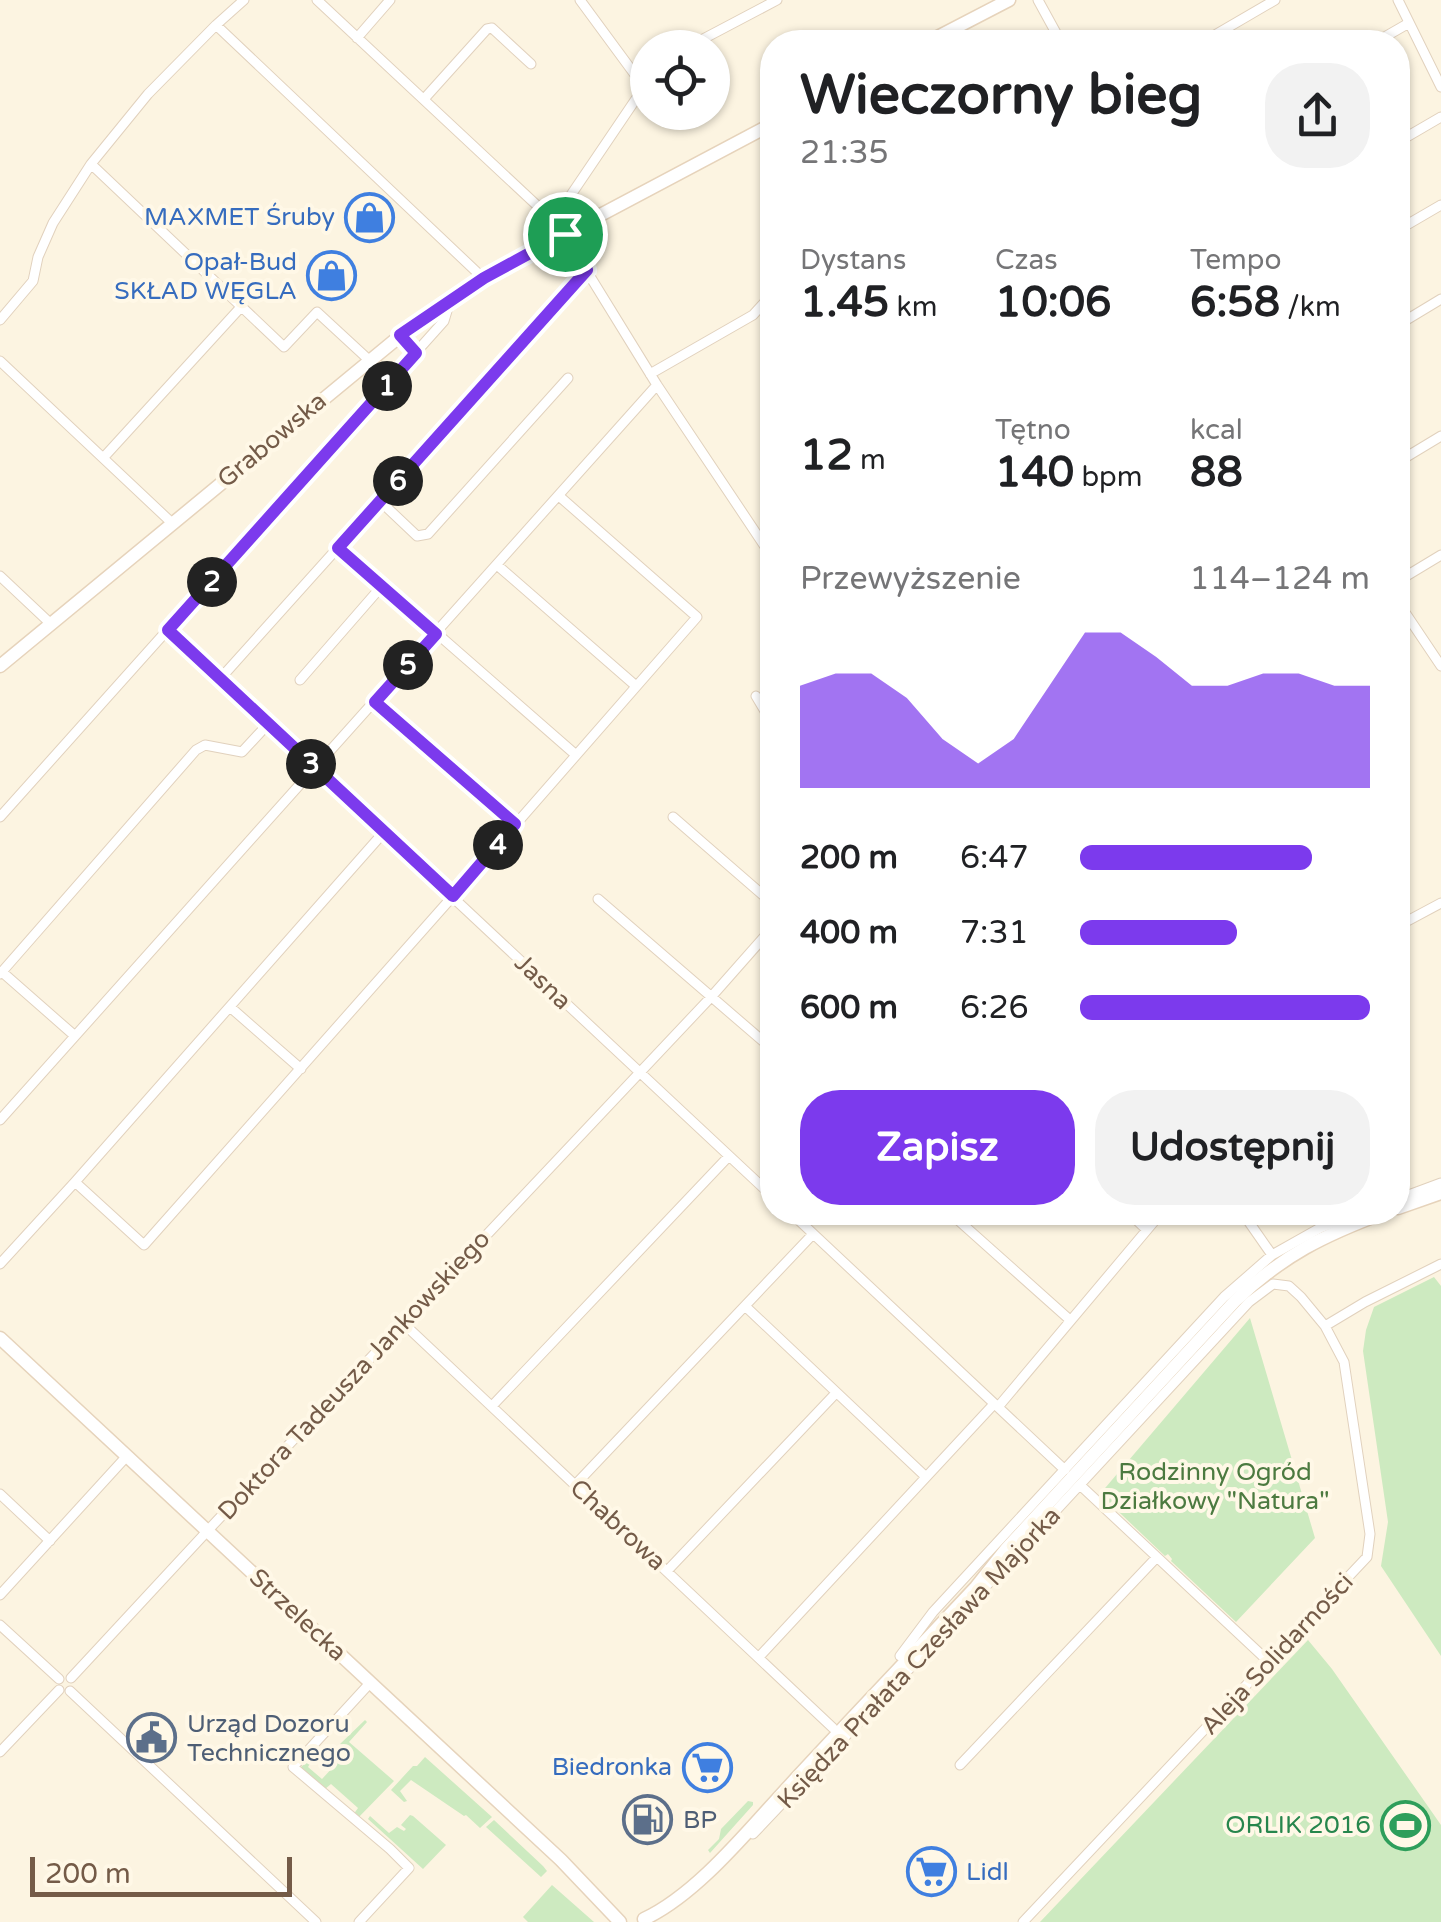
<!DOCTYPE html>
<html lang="pl">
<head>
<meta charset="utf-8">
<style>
	:root { --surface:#fff; --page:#f2f2f2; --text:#202124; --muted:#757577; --accent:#7c3aed }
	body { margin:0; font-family:"Varela Round",sans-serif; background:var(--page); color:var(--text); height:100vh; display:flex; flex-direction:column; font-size:38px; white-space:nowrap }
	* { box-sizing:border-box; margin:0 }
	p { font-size:32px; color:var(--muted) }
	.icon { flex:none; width:55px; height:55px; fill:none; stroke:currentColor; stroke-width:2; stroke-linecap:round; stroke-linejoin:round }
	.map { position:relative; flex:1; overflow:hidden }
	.sheet { position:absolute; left:760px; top:30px; width:650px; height:1195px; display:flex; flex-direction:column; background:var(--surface); border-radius:40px; box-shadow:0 2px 8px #0004 }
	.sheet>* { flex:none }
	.buttons { position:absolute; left:630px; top:30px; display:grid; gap:20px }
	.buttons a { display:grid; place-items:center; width:100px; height:100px; border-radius:50%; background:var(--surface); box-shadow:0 2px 8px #0004; font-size:50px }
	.scale { position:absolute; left:30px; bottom:25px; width:262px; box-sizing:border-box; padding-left:10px; border:5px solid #745b48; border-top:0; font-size:28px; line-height:35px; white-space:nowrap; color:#745b48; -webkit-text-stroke:8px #fff8e7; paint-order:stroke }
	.pin { position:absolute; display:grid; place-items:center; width:85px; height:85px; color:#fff; margin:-42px; border:5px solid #fff; border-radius:50%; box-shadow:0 2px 10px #0007 }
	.km { position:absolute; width:50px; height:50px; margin:-25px; border-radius:50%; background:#222; color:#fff; font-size:28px; line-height:50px; text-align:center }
	.round { display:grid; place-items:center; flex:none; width:105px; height:105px; border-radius:40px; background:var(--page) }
	.head { display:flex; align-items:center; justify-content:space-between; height:170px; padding:0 40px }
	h1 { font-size:55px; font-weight:700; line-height:75px }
	.stats { display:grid; grid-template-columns:repeat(3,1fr); gap:15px; height:170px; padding:10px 40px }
	.stats div { display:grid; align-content:center }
	.stats b { font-size:42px; font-weight:700 }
	.stats small { font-size:28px; font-weight:400 }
	.stats p { font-size:28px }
	.chart { height:280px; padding:20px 40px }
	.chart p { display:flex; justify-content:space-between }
	.chart svg { width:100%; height:180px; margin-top:10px; fill:var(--accent); opacity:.7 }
	.primary-button { display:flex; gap:20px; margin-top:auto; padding:20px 40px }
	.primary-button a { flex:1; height:115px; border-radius:40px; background:var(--accent); color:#fff; font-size:40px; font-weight:700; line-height:115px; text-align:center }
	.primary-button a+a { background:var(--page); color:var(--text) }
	ul { padding:0 40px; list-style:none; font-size:32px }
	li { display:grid; grid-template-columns:160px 120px 1fr; align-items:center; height:75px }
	li i { height:25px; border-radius:12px; background:var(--accent) }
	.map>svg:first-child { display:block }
	.green { fill:#cdeac0 }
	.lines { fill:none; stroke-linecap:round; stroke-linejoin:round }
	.street-casing { stroke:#e1d1bd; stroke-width:11 }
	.secondary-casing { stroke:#e6d3bb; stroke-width:15 }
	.street { stroke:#fff; stroke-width:9 }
	.secondary { stroke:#fff; stroke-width:12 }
	.route-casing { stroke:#fff; stroke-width:20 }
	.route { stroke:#7c3aed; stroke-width:12 }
	.labels { text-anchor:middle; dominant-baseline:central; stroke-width:8; stroke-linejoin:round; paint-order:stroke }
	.shop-label { font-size:25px; fill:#366cbe; stroke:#fff8e7; text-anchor:end }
	.street-label { font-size:25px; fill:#745b48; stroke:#fff8e7 }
	.park-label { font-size:25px; fill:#4c7a40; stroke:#fff8e7 }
	.service-label { font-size:25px; fill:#4e5e75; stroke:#fff8e7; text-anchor:start }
	.leisure-label { font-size:25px; fill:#27864d; stroke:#fff8e7; text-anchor:end }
</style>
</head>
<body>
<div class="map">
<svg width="1441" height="1922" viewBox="0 0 1441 1922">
	<rect width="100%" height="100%" fill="#fcf4e1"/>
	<!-- green -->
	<path class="green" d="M1434,1277L1441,1286V1656L1381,1566L1388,1522L1363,1351L1366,1330L1374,1307Z
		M1250,1318L1315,1538L1236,1622L1171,1561L1172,1559L1168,1554L1165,1556L1100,1494Z
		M1308,1640L1332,1669L1441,1825V1922H1040Z
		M365,1720L367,1722L349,1742L394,1781L357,1819L353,1815L358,1808L331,1784L325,1789L301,1767L310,1759L312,1760L308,1767L322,1779L347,1752L340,1744Z
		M425,1757L492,1817L480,1828L466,1815L464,1816L411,1780L400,1791L407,1801L404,1802L391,1790L413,1766H417Z
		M748,1801L753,1802V1805L710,1853L708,1850L719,1839L721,1829Z
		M410,1815L413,1816L446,1845L423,1869L368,1819L370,1816L389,1833L397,1827L404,1831L406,1829L401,1825Z
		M494,1820L543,1866L547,1871L541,1877L486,1827Z
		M552,1885L594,1922H528L523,1917Z"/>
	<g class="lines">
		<defs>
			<path id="street" d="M317,0L559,226L657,385L772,557
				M1038,0L1061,42
				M1398,0L1441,87
				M216,25L483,278
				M357,38L390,0
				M1203,42L1275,0
				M1376,42L1409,23
				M686,48L777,0
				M424,99L487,29L492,28L531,64
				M1398,142L1441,117
				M91,164L284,347L317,312L369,360
				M554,220L644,87L580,0
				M1398,230L1441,205
				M0,320L33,281L38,257L53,223L91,164L148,94L216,25L244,0
				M1398,325L1441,299
				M0,361L172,523
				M650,374L753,315L772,294
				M104,457L241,307
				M1398,462L1441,436
				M380,501L417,536L428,534L568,378
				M338,547L576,755
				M497,565L636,686
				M0,576L51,624
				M1398,581L1441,555
				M1398,602L1441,666
				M167,630L772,1196
				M220,679L587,270
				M300,680L381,587
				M756,696L772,723
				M375,702L515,825
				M0,817L444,321L447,311L444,303
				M673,817L772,903
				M598,899L772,1049
				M1398,926L1441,903
				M2,972L75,1036
				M0,974L196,750L205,745L242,752L268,724
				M230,1007L301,1069
				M0,1120L657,385
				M75,1182L144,1245L453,896L697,617L559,496
				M1398,1199L1441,1183
				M790,1212L1065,1470
				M949,1212L1070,1320
				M1128,1212L1147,1230
				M1242,1212L1272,1255
				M0,1264L75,1182L384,832
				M745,1306L925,1476
				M403,1323L833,1728
				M1325,1326L1365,1302L1441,1264
				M492,1406L729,1156
				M998,1407L1162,1212
				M575,1485L813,1234
				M1080,1485L1269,1662
				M0,1494L50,1541
				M667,1571L836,1393
				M0,1595L126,1457
				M0,1625L59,1679
				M900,1656L933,1612L1224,1297L1272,1255L1320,1228L1360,1212
				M759,1657L994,1404
				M71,1678L212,1526L712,996L772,928
				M70,1691L316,1922
				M0,1752L59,1690
				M960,1765L1157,1557
				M753,1834L912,1666L1249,1302L1273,1284L1289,1286L1301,1297L1325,1326L1344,1362L1370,1534L1367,1557L1023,1922
				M359,1922L409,1868L390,1849L293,1767L370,1683"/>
			<path id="secondary" d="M928,42L1009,0
				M0,666L417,322L508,264L772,124
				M1398,1208L1441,1193
				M0,1338L561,1860L620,1922
				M644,1919C698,1894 750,1828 791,1784C852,1718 914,1653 976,1587L1007,1548L1235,1301C1283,1255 1324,1235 1386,1212"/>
		</defs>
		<!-- street casing -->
		<use href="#street" class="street-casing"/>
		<!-- secondary casing -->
		<use href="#secondary" class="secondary-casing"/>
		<!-- street -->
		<use href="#street" class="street"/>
		<!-- secondary -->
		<use href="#secondary" class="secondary"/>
	</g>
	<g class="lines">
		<defs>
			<path id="route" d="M565,234L587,270L338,548L436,634L375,702L515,824L453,896L168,630L416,353L400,335L484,278Z"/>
		</defs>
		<!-- route casing -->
		<use href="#route" class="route-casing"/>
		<!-- route -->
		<use href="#route" class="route"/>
	</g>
	<!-- icons -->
	<defs>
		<symbol id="shop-ring" viewBox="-11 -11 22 22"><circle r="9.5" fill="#fff8e7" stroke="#3f7fe0" stroke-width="1.5"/><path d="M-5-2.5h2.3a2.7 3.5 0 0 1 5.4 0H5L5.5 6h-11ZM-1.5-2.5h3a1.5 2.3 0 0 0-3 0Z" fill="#3f7fe0"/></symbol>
		<symbol id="civic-ring" viewBox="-11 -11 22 22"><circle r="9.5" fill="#fff8e7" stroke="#5c6f8a" stroke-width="1.5"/><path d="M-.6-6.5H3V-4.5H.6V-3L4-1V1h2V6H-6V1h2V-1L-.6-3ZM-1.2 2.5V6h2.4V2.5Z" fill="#5c6f8a"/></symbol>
		<symbol id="supermarket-ring" viewBox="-11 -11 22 22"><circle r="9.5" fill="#fff8e7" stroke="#3f7fe0" stroke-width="1.5"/><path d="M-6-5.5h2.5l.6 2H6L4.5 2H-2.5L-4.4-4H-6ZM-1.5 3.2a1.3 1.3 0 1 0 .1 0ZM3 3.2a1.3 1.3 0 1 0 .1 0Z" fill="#3f7fe0"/></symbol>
		<symbol id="fuel-ring" viewBox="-11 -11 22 22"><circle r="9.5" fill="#fff8e7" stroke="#5c6f8a" stroke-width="1.5"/><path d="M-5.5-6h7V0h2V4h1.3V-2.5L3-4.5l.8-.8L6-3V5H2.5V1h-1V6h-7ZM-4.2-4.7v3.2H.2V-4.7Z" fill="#5c6f8a"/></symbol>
		<symbol id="stadium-ring" viewBox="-11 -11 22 22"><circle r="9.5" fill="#fff8e7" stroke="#2e9e5b" stroke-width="1.5"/><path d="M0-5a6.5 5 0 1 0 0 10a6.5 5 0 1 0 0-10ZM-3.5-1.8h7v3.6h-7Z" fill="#2e9e5b"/></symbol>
	</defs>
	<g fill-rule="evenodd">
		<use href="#shop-ring" x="342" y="190" width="55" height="55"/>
		<use href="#shop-ring" x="304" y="248" width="55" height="55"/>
		<use href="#civic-ring" x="124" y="1710" width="55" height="55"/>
		<use href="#supermarket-ring" x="680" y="1740" width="55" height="55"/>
		<use href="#fuel-ring" x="620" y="1792" width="55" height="55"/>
		<use href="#stadium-ring" x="1378" y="1798" width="55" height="55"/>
		<use href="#supermarket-ring" x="904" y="1844" width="55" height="55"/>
	</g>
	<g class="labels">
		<!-- shop labels -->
		<g class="shop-label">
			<text x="335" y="217">MAXMET Śruby</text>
			<text x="297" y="262">Opał-Bud<tspan x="297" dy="29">SKŁAD WĘGLA</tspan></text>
			<text x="672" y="1767">Biedronka</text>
			<text x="966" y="1872" text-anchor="start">Lidl</text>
		</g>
		<!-- street labels -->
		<g class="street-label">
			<text transform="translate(272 440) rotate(-40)">Grabowska</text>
			<text transform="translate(543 982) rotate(44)">Jasna</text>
			<text transform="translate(354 1375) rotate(-47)">Doktora Tadeusza Jankowskiego</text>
			<text transform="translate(618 1525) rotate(43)">Chabrowa</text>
			<text transform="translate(298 1615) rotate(43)">Strzelecka</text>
			<text transform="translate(1277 1654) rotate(-47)">Aleja Solidarności</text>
			<text transform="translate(919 1658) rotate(-47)">Księdza Prałata Czesława Majorka</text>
		</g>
		<!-- park labels -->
		<g class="park-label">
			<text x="1215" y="1472">Rodzinny Ogród<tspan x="1215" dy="29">Działkowy "Natura"</tspan></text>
		</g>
		<!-- service labels -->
		<g class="service-label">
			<text x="187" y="1724">Urząd Dozoru<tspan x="187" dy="29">Technicznego</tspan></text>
			<text x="683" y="1820">BP</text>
		</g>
		<!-- leisure labels -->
		<g class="leisure-label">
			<text x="1371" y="1825">ORLIK 2016</text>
		</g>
	</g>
</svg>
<div class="buttons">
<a><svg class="icon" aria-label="locate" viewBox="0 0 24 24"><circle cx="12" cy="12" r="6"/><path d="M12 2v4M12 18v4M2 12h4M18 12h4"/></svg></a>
</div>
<div class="scale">200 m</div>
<div class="pin" style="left:565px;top:234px;background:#1e9e55"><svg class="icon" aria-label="arrive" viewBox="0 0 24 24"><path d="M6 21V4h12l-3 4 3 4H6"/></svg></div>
<b class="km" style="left:387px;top:386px">1</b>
<b class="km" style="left:212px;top:582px">2</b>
<b class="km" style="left:311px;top:764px">3</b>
<b class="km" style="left:498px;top:845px">4</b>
<b class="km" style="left:408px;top:665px">5</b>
<b class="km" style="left:398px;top:481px">6</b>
<section class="sheet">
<div class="head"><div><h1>Wieczorny bieg</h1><p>21:35</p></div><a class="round"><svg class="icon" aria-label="share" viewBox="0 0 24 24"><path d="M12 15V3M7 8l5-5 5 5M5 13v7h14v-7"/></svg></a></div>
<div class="stats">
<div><p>Dystans</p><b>1.45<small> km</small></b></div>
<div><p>Czas</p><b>10:06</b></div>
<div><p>Tempo</p><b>6:58<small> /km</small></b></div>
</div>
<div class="stats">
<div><b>12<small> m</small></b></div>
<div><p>Tętno</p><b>140<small> bpm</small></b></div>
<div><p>kcal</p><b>88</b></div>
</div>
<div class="chart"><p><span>Przewyższenie</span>114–124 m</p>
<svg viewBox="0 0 160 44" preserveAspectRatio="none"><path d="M0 44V19L10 16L20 16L30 22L40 32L50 38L60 32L70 19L80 6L90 6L100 12L110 19L120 19L130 16L140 16L150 19L160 19V44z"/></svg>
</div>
<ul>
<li><b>200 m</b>6:47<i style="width:80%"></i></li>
<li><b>400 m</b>7:31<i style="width:54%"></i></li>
<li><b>600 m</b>6:26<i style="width:100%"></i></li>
</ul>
<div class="primary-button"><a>Zapisz</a><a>Udostępnij</a></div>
</section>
</div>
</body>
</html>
